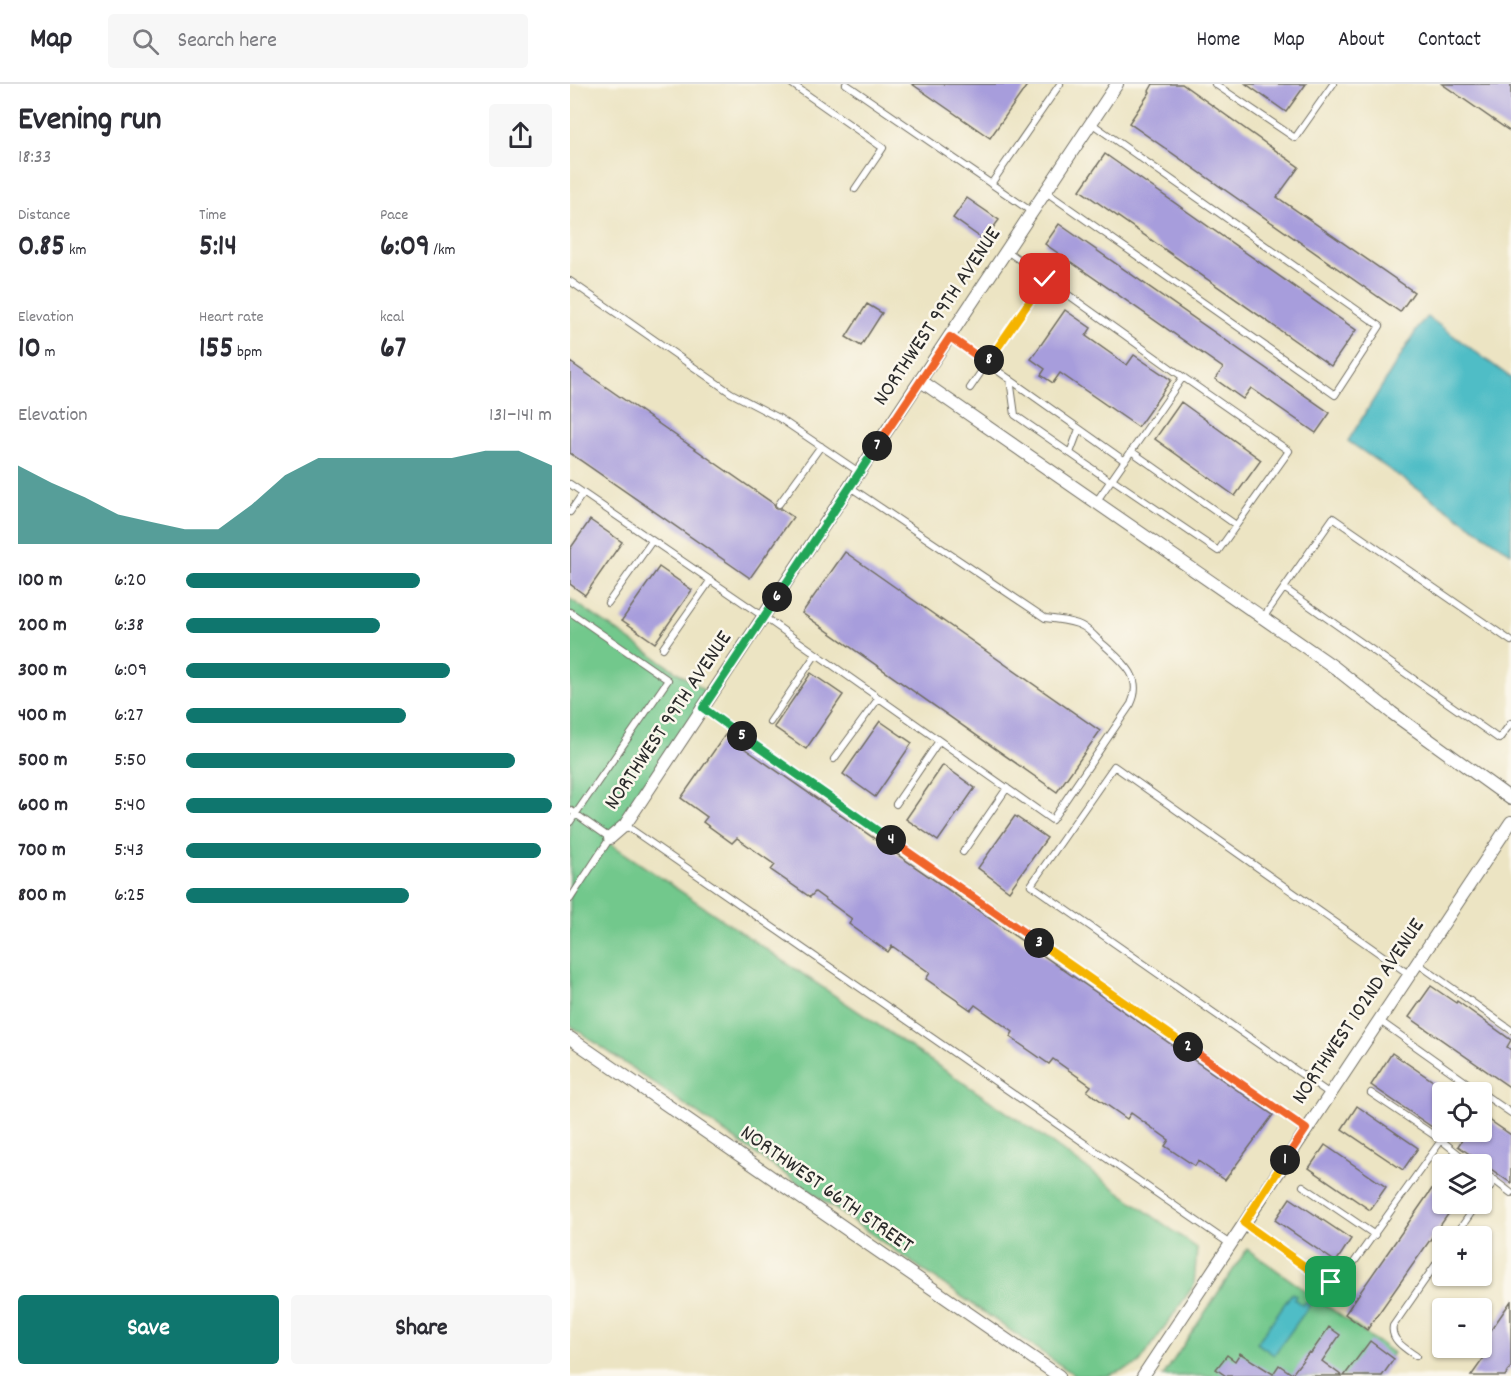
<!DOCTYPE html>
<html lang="en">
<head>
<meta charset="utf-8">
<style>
	:root { --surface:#fff; --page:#f7f7f7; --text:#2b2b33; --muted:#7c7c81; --line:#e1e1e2; --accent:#0f766e }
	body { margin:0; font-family:Dekko,sans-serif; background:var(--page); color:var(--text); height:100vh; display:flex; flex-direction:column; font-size:22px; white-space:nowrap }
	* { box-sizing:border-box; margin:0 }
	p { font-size:20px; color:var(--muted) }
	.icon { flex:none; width:33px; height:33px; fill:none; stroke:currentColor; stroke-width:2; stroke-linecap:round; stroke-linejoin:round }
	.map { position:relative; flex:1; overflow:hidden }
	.details { display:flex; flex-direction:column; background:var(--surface); width:570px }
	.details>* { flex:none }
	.fabs { position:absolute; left:862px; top:998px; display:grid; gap:12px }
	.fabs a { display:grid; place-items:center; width:60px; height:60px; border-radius:6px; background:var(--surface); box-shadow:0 2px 4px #0004; font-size:30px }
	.pin { position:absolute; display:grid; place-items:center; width:51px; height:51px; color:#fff; margin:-26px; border-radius:12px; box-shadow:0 3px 9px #0006 }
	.km { position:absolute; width:30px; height:30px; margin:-15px; border-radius:50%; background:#222; color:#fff; font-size:16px; line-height:30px; text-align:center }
	.round { display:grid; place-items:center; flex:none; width:63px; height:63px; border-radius:6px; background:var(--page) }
	.summary { display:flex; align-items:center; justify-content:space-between; height:102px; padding:0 18px }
	h1 { font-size:33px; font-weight:800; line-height:45px }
	.stats { display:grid; grid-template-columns:repeat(3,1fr); gap:9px; height:102px; padding:6px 18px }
	.stats div { display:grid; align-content:center }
	.stats b { font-size:30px; font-weight:800 }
	.stats small { font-size:16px; font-weight:400 }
	.stats p { font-size:16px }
	.chart { height:168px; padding:12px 18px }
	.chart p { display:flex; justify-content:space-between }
	.chart svg { width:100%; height:108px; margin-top:6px; fill:var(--accent); opacity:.7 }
	.button { display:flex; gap:12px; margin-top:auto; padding:12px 18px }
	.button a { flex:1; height:69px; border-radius:6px; background:var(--accent); color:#fff; font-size:24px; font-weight:800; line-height:69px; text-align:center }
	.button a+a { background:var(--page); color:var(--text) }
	ul { padding:0 18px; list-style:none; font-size:20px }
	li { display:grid; grid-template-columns:96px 72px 1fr; align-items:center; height:45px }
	li i { height:15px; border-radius:8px; background:var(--accent) }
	header { display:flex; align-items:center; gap:36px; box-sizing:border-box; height:84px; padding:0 30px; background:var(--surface); border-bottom:2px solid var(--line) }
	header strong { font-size:28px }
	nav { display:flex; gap:33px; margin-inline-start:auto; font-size:21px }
	.search { width:420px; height:54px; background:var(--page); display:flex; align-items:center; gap:15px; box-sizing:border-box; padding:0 21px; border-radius:6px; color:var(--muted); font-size:22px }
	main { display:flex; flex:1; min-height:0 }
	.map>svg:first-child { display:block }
	.green { fill:#72c88c; stroke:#4e7a5c; stroke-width:1.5 }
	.water { fill:#4fbdc6; stroke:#3d7478; stroke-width:1.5 }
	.building { fill:#a79ddc }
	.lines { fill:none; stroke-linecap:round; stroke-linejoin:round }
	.service-casing { stroke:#6f6c60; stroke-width:8 }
	.minor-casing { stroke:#6f6c60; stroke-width:14 }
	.service { stroke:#fff; stroke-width:6 }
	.minor { stroke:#fff; stroke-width:12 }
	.split-1-casing { stroke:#fff; stroke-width:12 }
	.split-2-casing { stroke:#fff; stroke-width:12 }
	.split-3-casing { stroke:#fff; stroke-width:12 }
	.split-4-casing { stroke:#fff; stroke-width:12 }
	.split-5-casing { stroke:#fff; stroke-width:12 }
	.split-6-casing { stroke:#fff; stroke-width:12 }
	.split-7-casing { stroke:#fff; stroke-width:12 }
	.split-8-casing { stroke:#fff; stroke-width:12 }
	.split-9-casing { stroke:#fff; stroke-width:12 }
	.split-1 { stroke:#f5b400; stroke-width:8 }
	.split-2 { stroke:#f0652b; stroke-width:8 }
	.split-3 { stroke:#f5b400; stroke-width:8 }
	.split-4 { stroke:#f0652b; stroke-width:8 }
	.split-5 { stroke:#22a559; stroke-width:8 }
	.split-6 { stroke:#22a559; stroke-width:8 }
	.split-7 { stroke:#22a559; stroke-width:8 }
	.split-8 { stroke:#f0652b; stroke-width:8 }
	.split-9 { stroke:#f5b400; stroke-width:8 }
	.labels { text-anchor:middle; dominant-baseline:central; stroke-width:5; stroke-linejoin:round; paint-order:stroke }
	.street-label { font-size:22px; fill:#2b2b2b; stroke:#fbf7ec }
</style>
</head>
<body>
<header>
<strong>Map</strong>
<div class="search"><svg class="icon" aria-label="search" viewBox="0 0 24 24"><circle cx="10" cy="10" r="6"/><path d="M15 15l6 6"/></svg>Search here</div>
<nav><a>Home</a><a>Map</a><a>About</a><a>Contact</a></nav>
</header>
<main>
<section class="details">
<div class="summary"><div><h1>Evening run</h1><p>18:33</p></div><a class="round"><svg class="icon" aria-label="share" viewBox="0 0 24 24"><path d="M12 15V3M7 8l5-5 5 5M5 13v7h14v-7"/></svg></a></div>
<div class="stats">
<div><p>Distance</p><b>0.85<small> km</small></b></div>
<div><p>Time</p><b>5:14</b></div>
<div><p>Pace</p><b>6:09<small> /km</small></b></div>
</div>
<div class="stats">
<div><p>Elevation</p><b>10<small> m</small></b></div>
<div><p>Heart rate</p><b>155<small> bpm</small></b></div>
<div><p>kcal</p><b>67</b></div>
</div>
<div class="chart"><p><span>Elevation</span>131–141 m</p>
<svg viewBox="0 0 160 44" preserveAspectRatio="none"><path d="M0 44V12L10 19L20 25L30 32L40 35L50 38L60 38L70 28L80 16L90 9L100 9L110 9L120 9L130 9L140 6L150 6L160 12V44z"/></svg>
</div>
<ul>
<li><b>100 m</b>6:20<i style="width:64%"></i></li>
<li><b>200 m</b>6:38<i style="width:53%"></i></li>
<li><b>300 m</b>6:09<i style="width:72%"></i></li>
<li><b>400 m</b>6:27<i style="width:60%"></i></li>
<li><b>500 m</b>5:50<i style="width:90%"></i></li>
<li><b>600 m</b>5:40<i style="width:100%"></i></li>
<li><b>700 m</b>5:43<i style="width:97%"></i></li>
<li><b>800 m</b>6:25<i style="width:61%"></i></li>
</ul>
<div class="button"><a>Save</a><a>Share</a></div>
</section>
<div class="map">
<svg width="941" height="1292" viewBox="0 0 941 1292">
	<rect width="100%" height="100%" fill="#fbf7ec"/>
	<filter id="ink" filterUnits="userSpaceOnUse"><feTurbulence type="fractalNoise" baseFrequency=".0167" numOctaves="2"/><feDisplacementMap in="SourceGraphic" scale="12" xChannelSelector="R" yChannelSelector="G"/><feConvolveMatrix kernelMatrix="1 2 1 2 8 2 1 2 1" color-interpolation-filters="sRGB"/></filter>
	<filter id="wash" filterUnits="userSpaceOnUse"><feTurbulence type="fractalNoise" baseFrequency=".008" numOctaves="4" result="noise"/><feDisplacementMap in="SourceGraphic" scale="24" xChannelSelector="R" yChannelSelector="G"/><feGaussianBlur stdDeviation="1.35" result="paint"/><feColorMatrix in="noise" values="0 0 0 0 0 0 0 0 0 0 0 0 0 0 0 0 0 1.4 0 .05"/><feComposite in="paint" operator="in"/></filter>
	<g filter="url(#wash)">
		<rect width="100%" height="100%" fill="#ece4c3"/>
		<!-- green -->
		<path class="green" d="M0,515L142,612L38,758L469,1050L627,1164L624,1201L569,1280L537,1292H506L0,941Z
			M677,1165L823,1269L807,1292H593Z"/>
		<!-- water -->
		<path class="water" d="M858,233L941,294V469L778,357L851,239Z
			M722,1209L726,1212L724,1215L733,1221L736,1218L740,1221L704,1271L687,1259Z"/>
		<g id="blocks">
			<!-- building -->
			<path class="building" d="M342,0H458L420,54Z
				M583,0H612L729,83L707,113L844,208L830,228L559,39L580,8L579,7Z
				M676,0H736L716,28Z
				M872,0H941V48Z
				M535,70L786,246L761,282L510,106Z
				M397,114L429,136L414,156L383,134Z
				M489,140L760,329L746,349L681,304L673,315L645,295L653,284L475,160Z
				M297,220L312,229L291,262L276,253Z
				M495,226L521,244L516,252L557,281L564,271L601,296L568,343L490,289L483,299L471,291L475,285L461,275Z
				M0,278L204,420L206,425H211L223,433L180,494L0,369Z
				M611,318L691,376L665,412L585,355Z
				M20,436L52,458L15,511L0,500V465Z
				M275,468L530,647L487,708L232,529Z
				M89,483L122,506L85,559L52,536Z
				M241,589L273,611L236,665L204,643Z
				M310,637L342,659L305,713L273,690Z
				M155,651L703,1031L655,1096L628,1077L625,1082L595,1062L599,1056L561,1029L557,1035L517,1007L521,1002L483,975L479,980L440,953L443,948L405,921L401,926L356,895L360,889L322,862L318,868L279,840L282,835L245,808L240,813L201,786L205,781L167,754L162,759L133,738L137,733L111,714Z
				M373,681L405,704L368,757L336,735Z
				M445,732L477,754L439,807L408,784Z
				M861,902L886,919L887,917L941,956L937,963L941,966V1004L839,933Z
				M822,969L873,1004V1027L862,1043L801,1001Z
				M787,1022L848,1064L833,1086L772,1045Z
				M912,1031L941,1051V1099L888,1062L898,1047H912Z
				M755,1061L816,1103L800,1126L739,1084Z
				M873,1089V1119H886L797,1246L775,1230Z
				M720,1114L781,1155L766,1178L705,1136Z
				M941,1217V1283L935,1292H901L916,1271L908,1265L912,1263V1259Z
				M759,1243L770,1251L752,1277L772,1292H656L646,1285L657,1271L665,1277L670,1269L703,1290L709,1281L722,1290L739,1268L741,1269Z
				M800,1257L824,1275L812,1292H774Z"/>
		</g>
	</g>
	<g filter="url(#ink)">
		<use href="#blocks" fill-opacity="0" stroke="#6f6c60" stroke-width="1.5"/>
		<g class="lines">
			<defs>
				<path id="service" d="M222,0L313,64L285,105
					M276,0L462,128
					M645,0L725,54L763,0
					M421,100L490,0
					M476,108L765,311L810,242L521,39
					M437,167L613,293L526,418
					M0,197L161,309L209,334L289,388
					M380,253L555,377
					M440,295L445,331L540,397
					M400,304L475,195
					M561,367L666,441
					M500,369L509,345
					M542,395L648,467L719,367L613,293
					M0,400L194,533L482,736L561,620C574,593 552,577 534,561C527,555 520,546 512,542C501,536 487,536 475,534L280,403
					M209,420L251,362
					M0,428L13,409
					M714,504L929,655L941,639
					M38,519L82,457
					M0,528L98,596L0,738
					M693,534L763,434L941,557
					M93,564L140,497
					M133,624L736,1045
					M200,638L246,570
					M264,675L308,615
					M326,720L369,657
					M0,726L40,754L0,815
					M55,741L660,1160
					M393,768L437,704
					M847,879L941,946
					M810,937L910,1008
					M801,1009L871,1056L901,1080
					M912,1009L941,1029
					M760,1010L461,801L544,682L840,891
					M912,1087L941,1109
					M733,1102L805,1151
					M912,1114L925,1096
					M674,1139L754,1195L761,1198L772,1195L878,1047
					M885,1152L908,1119
					M846,1272C836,1265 820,1256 823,1242L873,1170"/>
				<path id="minor" d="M351,297L764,583L822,629L941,715
					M40,754L55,741L547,0
					M0,954L489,1292
					M573,1292L941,738"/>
			</defs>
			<!-- service casing -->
			<use href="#service" class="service-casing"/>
			<!-- minor casing -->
			<use href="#minor" class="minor-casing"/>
			<!-- service -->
			<use href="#service" class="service"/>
			<!-- minor -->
			<use href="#minor" class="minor"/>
		</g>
	</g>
	<g class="lines" filter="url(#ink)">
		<defs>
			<path id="split-1" d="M715,1076L674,1139L754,1196L761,1198"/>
			<path id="split-2" d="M618,963L736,1045L715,1076"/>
			<path id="split-3" d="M469,859L618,963"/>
			<path id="split-4" d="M321,756L469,859"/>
			<path id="split-5" d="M172,652L321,756"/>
			<path id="split-6" d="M172,652L133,624L207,513"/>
			<path id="split-7" d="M207,513L307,362"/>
			<path id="split-8" d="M307,362L380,253L417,279L419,276"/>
			<path id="split-9" d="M419,276L475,195"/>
		</defs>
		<!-- split-1 casing -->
		<use href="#split-1" class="split-1-casing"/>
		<!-- split-2 casing -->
		<use href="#split-2" class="split-2-casing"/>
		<!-- split-3 casing -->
		<use href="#split-3" class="split-3-casing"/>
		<!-- split-4 casing -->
		<use href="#split-4" class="split-4-casing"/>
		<!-- split-5 casing -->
		<use href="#split-5" class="split-5-casing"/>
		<!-- split-6 casing -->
		<use href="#split-6" class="split-6-casing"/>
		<!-- split-7 casing -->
		<use href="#split-7" class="split-7-casing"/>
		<!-- split-8 casing -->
		<use href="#split-8" class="split-8-casing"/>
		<!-- split-9 casing -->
		<use href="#split-9" class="split-9-casing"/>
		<!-- split-1 -->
		<use href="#split-1" class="split-1"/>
		<!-- split-2 -->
		<use href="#split-2" class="split-2"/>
		<!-- split-3 -->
		<use href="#split-3" class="split-3"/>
		<!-- split-4 -->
		<use href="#split-4" class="split-4"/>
		<!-- split-5 -->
		<use href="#split-5" class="split-5"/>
		<!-- split-6 -->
		<use href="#split-6" class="split-6"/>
		<!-- split-7 -->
		<use href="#split-7" class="split-7"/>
		<!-- split-8 -->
		<use href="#split-8" class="split-8"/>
		<!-- split-9 -->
		<use href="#split-9" class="split-9"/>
	</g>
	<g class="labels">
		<!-- street labels -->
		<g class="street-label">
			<text transform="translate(368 233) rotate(-56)">NORTHWEST 99TH AVENUE</text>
			<text transform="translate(99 637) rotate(-56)">NORTHWEST 99TH AVENUE</text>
			<text transform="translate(789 928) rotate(-56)">NORTHWEST 102ND AVENUE</text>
			<text transform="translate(256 1106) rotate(35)">NORTHWEST 66TH STREET</text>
		</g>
	</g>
</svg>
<div class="fabs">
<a><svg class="icon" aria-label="locate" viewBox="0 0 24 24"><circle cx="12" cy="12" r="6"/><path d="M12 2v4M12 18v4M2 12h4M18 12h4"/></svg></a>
<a><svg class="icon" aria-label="layers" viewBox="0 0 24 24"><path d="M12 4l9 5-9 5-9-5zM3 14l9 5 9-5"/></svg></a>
<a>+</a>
<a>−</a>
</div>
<div class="pin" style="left:761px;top:1198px;background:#1e9e55"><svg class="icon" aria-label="arrive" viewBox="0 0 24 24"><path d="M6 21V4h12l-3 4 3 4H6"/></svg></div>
<div class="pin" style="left:475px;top:195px;background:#d93025"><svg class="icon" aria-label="check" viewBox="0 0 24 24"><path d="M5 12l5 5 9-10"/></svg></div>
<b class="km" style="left:715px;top:1076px">1</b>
<b class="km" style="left:618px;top:963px">2</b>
<b class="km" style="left:469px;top:859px">3</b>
<b class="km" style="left:321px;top:756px">4</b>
<b class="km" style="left:172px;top:652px">5</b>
<b class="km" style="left:207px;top:513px">6</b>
<b class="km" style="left:307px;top:362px">7</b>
<b class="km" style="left:419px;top:276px">8</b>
</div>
</main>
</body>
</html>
